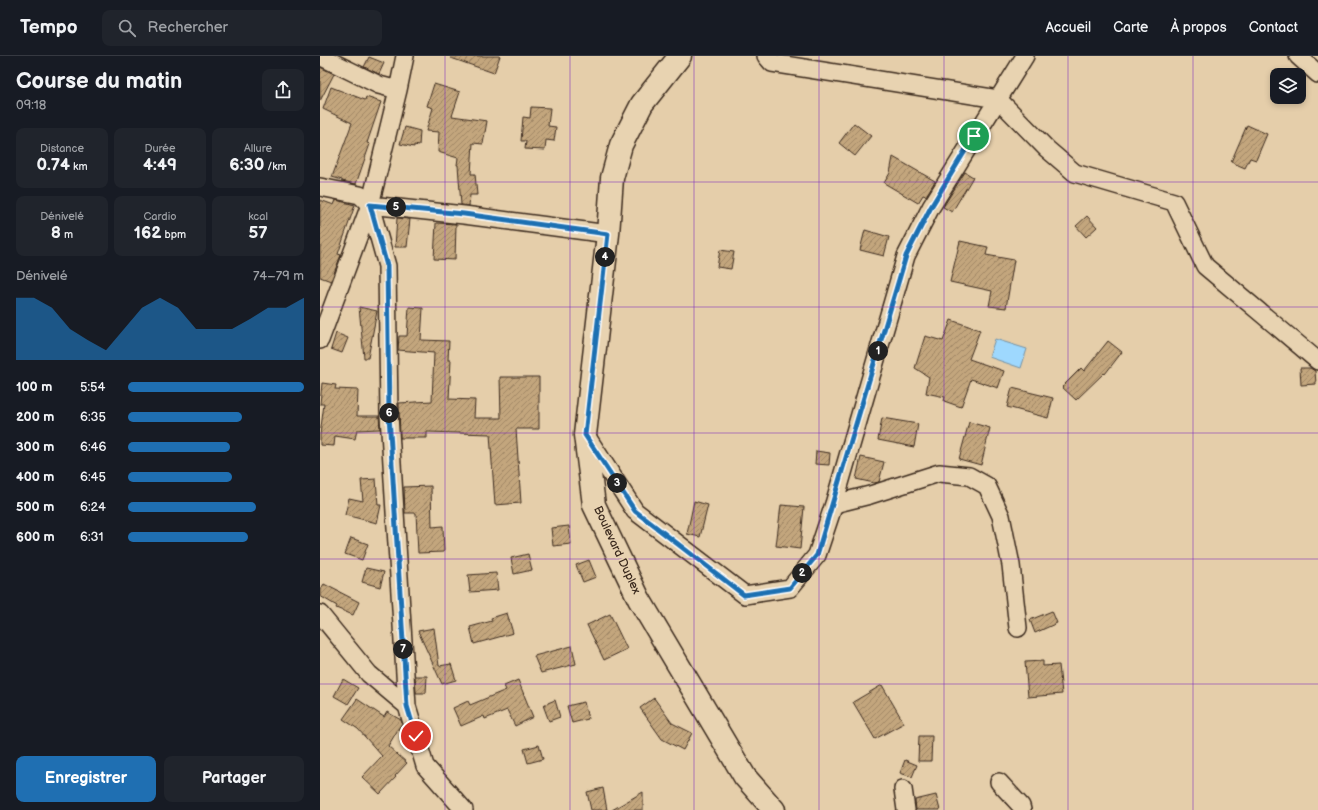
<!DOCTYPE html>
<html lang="fr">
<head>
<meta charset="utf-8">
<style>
	:root { --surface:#171b24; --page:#20242c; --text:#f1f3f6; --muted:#9ea1a6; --line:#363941; --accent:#1f6fb2 }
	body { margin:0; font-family:"Balsamiq Sans",sans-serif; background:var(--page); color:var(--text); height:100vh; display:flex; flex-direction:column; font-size:15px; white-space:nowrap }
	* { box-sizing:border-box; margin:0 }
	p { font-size:13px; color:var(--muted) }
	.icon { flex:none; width:22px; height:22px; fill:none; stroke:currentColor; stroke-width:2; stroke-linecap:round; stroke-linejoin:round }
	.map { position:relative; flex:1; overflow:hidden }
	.panel { display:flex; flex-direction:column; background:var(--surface); width:320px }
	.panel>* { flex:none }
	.fabs { position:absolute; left:950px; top:12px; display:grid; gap:8px }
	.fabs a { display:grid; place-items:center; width:36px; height:36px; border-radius:8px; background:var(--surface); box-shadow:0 2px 6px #0003; font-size:20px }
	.pin { position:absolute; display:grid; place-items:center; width:34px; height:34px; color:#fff; margin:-17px; border:2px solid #fff; border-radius:50%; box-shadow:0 1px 4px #0007 }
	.km { position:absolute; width:20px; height:20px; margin:-10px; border-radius:50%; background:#222; color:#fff; font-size:11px; line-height:20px; text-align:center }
	.round { display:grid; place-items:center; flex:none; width:42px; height:42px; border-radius:8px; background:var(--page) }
	.head { display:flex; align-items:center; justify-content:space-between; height:68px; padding:0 16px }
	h1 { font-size:22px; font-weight:800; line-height:30px }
	.stats { display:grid; grid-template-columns:repeat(3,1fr); gap:6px; height:68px; padding:4px 16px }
	.stats div { display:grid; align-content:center; border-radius:8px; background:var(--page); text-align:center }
	.stats b { font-size:17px; font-weight:800 }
	.stats small { font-size:11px; font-weight:400 }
	.stats p { font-size:11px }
	.chart { height:112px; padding:8px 16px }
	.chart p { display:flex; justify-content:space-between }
	.chart svg { width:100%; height:72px; margin-top:4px; fill:var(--accent); opacity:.7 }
	.primary-button { display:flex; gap:8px; margin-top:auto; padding:8px 16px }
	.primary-button a { flex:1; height:46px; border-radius:8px; background:var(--accent); color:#fff; font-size:16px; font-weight:800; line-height:46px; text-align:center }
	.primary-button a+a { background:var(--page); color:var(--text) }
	ul { padding:0 16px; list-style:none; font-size:13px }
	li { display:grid; grid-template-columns:64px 48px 1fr; align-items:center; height:30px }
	li i { height:10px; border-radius:5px; background:var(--accent) }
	header { display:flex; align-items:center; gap:24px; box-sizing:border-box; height:56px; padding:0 20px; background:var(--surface); border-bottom:1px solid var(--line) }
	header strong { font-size:19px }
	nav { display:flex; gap:22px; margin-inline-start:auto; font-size:14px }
	.search { width:280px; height:36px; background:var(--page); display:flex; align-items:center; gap:10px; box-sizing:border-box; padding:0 14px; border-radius:8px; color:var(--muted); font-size:15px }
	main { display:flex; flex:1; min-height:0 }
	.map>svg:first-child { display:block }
	.water { fill:#9ed8fe; stroke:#7692a4 }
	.building { fill:url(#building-hatch); stroke:#3b2a1e }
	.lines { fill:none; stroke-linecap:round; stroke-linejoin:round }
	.street-casing { stroke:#3b2a1e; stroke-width:20 }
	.secondary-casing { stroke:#3b2a1e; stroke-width:25 }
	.street { stroke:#e8d3b1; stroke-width:17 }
	.secondary { stroke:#e8d3b1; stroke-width:22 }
	.route-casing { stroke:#fff; stroke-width:8 }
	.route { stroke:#1f6fb2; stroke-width:5 }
	.grid { fill:none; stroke:#7b2cbf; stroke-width:1; stroke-opacity:0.55 }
	.labels { text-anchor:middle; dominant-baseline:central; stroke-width:3; stroke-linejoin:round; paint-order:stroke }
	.street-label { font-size:12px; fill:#3b2a1e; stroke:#e8d3b1 }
</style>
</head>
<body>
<header>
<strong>Tempo</strong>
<div class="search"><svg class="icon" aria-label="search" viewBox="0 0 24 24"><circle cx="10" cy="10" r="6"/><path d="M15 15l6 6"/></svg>Rechercher</div>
<nav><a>Accueil</a><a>Carte</a><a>À propos</a><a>Contact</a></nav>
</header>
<main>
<section class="panel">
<div class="head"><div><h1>Course du matin</h1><p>09:18</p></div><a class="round"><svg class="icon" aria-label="share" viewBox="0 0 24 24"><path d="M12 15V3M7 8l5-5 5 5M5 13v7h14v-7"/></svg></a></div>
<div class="stats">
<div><p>Distance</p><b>0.74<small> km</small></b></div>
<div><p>Durée</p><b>4:49</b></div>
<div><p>Allure</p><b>6:30<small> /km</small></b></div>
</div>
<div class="stats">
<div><p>Dénivelé</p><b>8<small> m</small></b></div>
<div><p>Cardio</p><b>162<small> bpm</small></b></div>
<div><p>kcal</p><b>57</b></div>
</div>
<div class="chart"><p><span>Dénivelé</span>74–79 m</p>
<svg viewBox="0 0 160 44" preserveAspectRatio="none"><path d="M0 44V6L10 6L20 12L30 25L40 32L50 38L60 25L70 12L80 6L90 12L100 25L110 25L120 25L130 19L140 12L150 12L160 6V44z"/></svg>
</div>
<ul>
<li><b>100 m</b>5:54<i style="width:100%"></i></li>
<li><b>200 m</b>6:35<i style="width:65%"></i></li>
<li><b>300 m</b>6:46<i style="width:58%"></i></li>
<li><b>400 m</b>6:45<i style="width:59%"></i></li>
<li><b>500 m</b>6:24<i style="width:73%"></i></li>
<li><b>600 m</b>6:31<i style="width:68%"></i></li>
</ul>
<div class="primary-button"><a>Enregistrer</a><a>Partager</a></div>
</section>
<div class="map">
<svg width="998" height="754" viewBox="0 0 998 754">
	<defs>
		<pattern id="building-hatch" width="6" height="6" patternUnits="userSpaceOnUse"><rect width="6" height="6" fill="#c3a67d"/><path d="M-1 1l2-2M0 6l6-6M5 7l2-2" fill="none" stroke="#a08766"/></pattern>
	</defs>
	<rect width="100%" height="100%" fill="#e5ceaa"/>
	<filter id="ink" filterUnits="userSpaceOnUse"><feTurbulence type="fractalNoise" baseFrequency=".025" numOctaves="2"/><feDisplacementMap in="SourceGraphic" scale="8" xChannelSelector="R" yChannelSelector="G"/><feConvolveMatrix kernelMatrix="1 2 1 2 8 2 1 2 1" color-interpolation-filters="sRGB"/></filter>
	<g filter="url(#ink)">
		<!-- water -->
		<path class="water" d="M675,283L707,293L701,312L669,301Z"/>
		<!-- building -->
		<path class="building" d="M131,0H180L174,17L131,2Z
			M49,1L64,7L59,18L44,11Z
			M0,11L14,18L0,45Z
			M114,28L140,36L132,60L167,65L163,88L153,87L151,118H155L157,139H150L149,150L141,149L138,109H137L138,102L118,96L119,76L106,75L113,52L107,50Z
			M11,31L45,44L46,41L61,46L47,87L50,88L36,128L22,125V124L12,121L32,67L3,53Z
			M211,51L230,52L228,70L236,71L234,85L226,84L225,94L205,93L206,85H201L203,61L210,62Z
			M534,67L551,80L535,100L519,87Z
			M927,69L947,78L936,104L930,102L925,112L911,106Z
			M85,71L100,75L99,90L94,89V91L80,88Z
			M573,101L615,125L606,140L603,139L598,147L564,127L570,117Z
			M645,116L653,121L632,156L623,151Z
			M0,144L14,149L16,144L35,149L18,198L21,199L11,225L0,221Z
			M767,160L777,171L766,181L756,170Z
			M77,162L90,163L87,191H75Z
			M116,167L136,168L135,204L114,203Z
			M545,174L569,181L564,200L540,194Z
			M640,185L668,191L666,199L694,204L686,252L669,250L672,235L630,226Z
			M400,194L414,196L411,213L397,211Z
			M39,251L57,255L48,302H44Z
			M89,251L103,252L101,284L129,285L128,304H131L129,343L155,344L154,362H181L180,321H219V373H196L201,447L175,449L170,378L107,376V382H80L79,347L112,345L114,297L78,294L79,280H87Z
			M631,264L660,274L649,303L684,315L678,332L651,323L641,351L624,345L625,341L606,337L609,321L595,312L605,280L623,285Z
			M16,277L28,282L22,297L11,293Z
			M788,285L802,296L785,318L784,317L756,344L742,331L761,312L764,315Z
			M980,312H990L995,315L996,328L981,329Z
			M2,327L16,329L15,333L38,334L37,360H59L60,373L37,374L35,383L15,380L14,390L0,389V379L4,348H0Z
			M692,332L733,342L728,362L687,351Z
			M562,362L598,368L594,391L558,384Z
			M649,366L670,372L661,409L639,403Z
			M496,395L510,397L509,409L495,408Z
			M541,401L564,406L559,426L554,427L536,423Z
			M56,423L58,449H61L57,467L25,459L29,442L43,445L41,424Z
			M111,430L112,471L123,470L124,496L98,497L96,457H85L84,431Z
			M374,445L388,449L380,481L367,478Z
			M461,449L484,451L480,493L456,490Z
			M249,470L251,488L233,490L231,472Z
			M31,482L48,488L42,504L25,498Z
			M208,498L212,514L194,518L191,502Z
			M269,504L276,521L263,526L256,509Z
			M46,512L64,516L60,531L42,526Z
			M176,517L178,534L150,536L148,519Z
			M4,528L39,546L33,559L16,552L17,550L0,540V534Z
			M732,555L737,567L715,577L710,564Z
			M187,557L193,577L154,588L150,571L172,565L171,562Z
			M290,558L307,593L284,604L267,569Z
			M114,572L119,610L131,608L136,624L122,628L98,575Z
			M252,590L256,608L221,617L214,600Z
			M723,605V610L739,609L742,638L708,641L705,606Z
			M95,620H107L106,637H96Z
			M23,623L38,632L28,648L14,640Z
			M198,624L213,661L195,670L187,654L165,663L164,660L141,670L133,652L148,645L150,649L186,634L184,630Z
			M562,629L584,667L555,683L533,646Z
			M334,642L352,667L372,677L363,694L342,683L320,652Z
			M37,643L64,661L67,656L81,664L82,667L68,690L87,707L75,720L76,721L60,738L42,721L62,700L38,673L23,663Z
			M235,644L240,661L229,665L223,649Z
			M264,646L268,663L252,667L247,650Z
			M599,680H612L611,705H598Z
			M219,689L223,703L208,707L204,693Z
			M585,704L597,709L592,721L580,717Z
			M283,732L287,754H271L267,736Z
			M323,736V754H292Z
			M616,739L620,754H596L595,744Z"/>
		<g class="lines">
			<defs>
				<path id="street" d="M0,0L59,29L78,34
					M446,0L452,7L678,43L727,93L755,117L854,146L885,210L998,305
					M978,0L998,18
					M0,131L40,139L50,149L144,159L288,178
					M50,149L67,210L69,359L87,650L105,710L144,754
					M0,284L50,149L78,34L85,0
					M267,381L315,455L425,539L470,532L497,499L514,448L586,200L611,151L705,0
					M514,448L550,439L619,417L649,420L667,430L681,460L691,509L698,572
					M0,558L49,618L87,650
					M679,726L701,750L702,754
					M583,733L586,754"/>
				<path id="secondary" d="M360,0L322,48L301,89L292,122L288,178L265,379L274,449L319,543L425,721L454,754"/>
			</defs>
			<!-- street casing -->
			<use href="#street" class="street-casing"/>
			<!-- secondary casing -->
			<use href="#secondary" class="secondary-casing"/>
			<!-- street -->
			<use href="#street" class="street"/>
			<!-- secondary -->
			<use href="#secondary" class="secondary"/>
		</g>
	</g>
	<g class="lines" filter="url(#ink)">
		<defs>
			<path id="route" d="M96,680L87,650L69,359L67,210L50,149L144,158L288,178L265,379L315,455L424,539L470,532L497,499L586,200L611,151L654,80"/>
		</defs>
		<!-- route casing -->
		<use href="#route" class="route-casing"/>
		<!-- route -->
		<use href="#route" class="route"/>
	</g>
	<!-- grid -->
	<path class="grid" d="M125,0V754M250,0V754M374,0V754M499,0V754M624,0V754M748,0V754M873,0V754M0,126H998M0,251H998M0,377H998M0,503H998M0,628H998"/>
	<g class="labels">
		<!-- street labels -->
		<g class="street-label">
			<text transform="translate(297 494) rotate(65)">Boulevard Duplex</text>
		</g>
	</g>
</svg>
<div class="fabs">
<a><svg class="icon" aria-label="layers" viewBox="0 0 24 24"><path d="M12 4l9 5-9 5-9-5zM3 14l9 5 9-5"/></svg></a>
</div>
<div class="pin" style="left:654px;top:80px;background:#1e9e55"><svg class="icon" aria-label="arrive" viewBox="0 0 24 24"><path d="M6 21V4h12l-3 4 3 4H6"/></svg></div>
<div class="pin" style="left:96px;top:680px;background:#d93025"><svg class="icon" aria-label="check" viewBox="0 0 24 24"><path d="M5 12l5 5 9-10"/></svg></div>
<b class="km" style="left:558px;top:295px">1</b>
<b class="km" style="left:482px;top:517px">2</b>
<b class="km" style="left:297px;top:427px">3</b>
<b class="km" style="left:285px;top:201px">4</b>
<b class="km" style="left:76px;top:151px">5</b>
<b class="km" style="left:69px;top:357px">6</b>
<b class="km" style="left:83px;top:593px">7</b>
</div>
</main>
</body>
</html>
